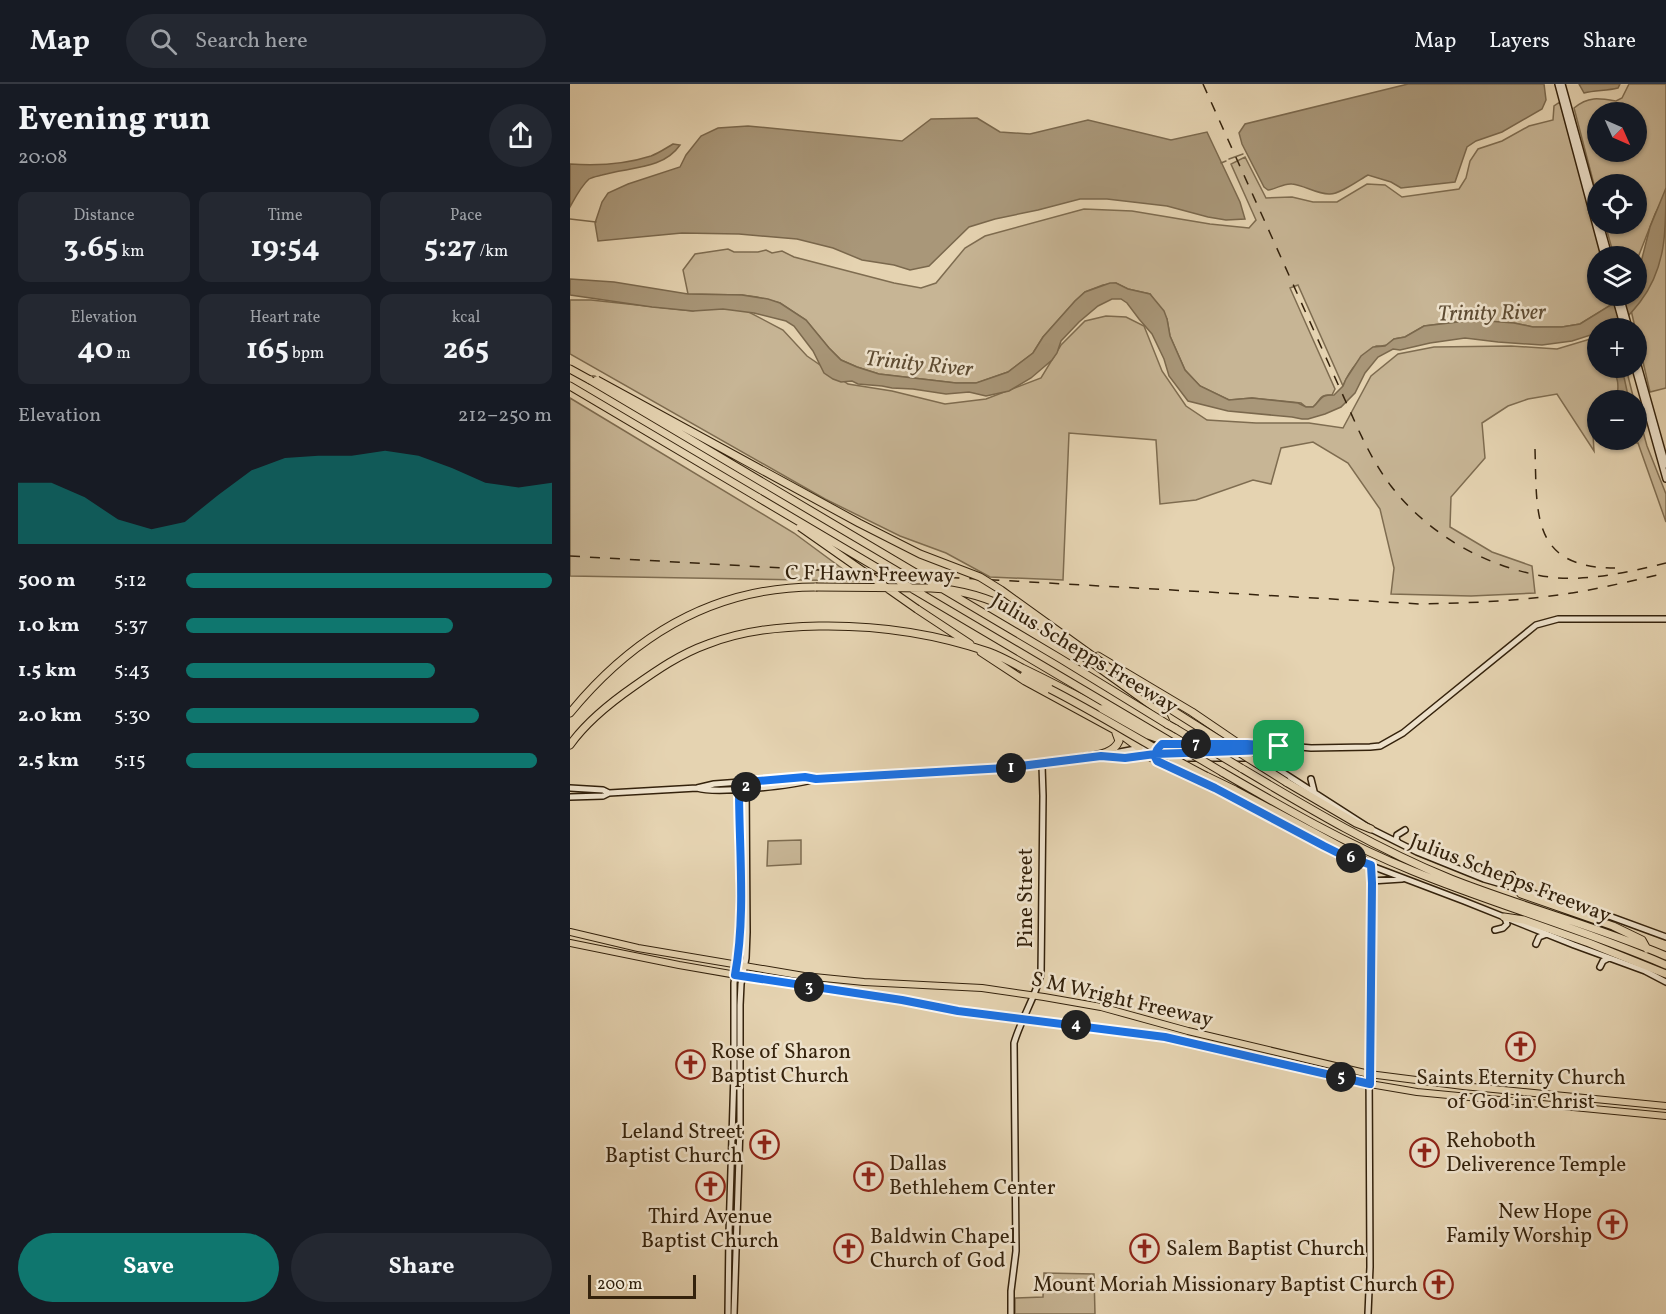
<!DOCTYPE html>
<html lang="en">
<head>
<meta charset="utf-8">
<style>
	:root { --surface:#171b24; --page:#242831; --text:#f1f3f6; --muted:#9ea1a6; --line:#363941; --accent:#0f766e }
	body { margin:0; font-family:Vollkorn,serif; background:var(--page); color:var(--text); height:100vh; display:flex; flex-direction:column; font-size:22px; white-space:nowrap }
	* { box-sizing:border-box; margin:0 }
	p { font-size:20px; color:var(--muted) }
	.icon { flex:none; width:33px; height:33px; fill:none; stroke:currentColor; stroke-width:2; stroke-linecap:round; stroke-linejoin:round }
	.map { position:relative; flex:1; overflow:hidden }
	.drawer { display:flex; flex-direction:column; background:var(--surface); width:570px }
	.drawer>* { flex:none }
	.needle { width:39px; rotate:135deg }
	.tools { position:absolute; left:1017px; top:18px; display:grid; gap:12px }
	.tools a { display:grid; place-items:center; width:60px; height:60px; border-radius:50%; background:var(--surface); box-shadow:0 2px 4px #0004; font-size:30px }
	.scale { position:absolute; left:18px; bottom:15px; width:108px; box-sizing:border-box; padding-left:6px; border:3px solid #34220c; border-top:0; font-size:16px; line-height:21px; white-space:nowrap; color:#34220c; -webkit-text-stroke:4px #eee2cc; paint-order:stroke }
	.pin { position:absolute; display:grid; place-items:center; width:51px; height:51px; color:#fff; margin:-26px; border-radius:12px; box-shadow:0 3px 9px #0006 }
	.km { position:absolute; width:30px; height:30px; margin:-15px; border-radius:50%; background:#222; color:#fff; font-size:16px; line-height:30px; text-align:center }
	.round { display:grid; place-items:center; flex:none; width:63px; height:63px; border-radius:32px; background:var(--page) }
	.overview { display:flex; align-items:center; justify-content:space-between; height:102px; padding:0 18px }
	h1 { font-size:33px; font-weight:700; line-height:45px }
	.metrics { display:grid; grid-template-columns:repeat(3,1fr); gap:9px; height:102px; padding:6px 18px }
	.metrics div { display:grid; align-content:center; border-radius:12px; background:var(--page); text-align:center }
	.metrics b { font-size:30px; font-weight:700 }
	.metrics small { font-size:16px; font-weight:400 }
	.metrics p { font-size:16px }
	.chart { height:168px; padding:12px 18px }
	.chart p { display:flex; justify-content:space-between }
	.chart svg { width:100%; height:108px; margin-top:6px; fill:var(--accent); opacity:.7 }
	.cta { display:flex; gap:12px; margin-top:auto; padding:12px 18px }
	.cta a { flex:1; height:69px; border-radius:36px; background:var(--accent); color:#fff; font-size:24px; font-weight:700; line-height:69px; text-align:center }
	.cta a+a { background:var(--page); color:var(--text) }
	ul { padding:0 18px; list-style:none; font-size:20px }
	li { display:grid; grid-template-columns:96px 72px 1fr; align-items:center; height:45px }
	li i { height:15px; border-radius:8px; background:var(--accent) }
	header { display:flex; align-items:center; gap:36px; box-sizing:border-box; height:84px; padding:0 30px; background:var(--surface); border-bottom:2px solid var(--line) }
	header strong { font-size:28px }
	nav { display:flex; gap:33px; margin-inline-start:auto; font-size:21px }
	.search { width:420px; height:54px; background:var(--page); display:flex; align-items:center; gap:15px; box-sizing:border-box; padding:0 21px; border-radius:33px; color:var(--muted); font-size:22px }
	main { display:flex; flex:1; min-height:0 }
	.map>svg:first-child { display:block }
	.green { fill:#c7b595; stroke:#7e6c50; stroke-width:1.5; fill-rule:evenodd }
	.water { fill:#a99779; stroke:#7a684d; stroke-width:1.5 }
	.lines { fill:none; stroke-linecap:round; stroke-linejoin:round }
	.stream { stroke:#7a684d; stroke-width:1.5 }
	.secondary-casing { stroke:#34220c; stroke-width:8 }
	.primary-casing { stroke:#34220c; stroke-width:8 }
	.highway-casing { stroke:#34220c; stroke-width:9 }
	.secondary { stroke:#eee2cc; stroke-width:5 }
	.primary { stroke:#e5d3b1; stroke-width:6 }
	.highway { stroke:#e5d3b1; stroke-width:7 }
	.rail { stroke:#34220c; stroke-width:1.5; stroke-dasharray:10 10; stroke-linecap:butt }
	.highway-bridge-casing { stroke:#34220c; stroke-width:9; stroke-linecap:butt }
	.highway-bridge { stroke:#e5d3b1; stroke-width:7 }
	.route-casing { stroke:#fff; stroke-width:12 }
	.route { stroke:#1a73e8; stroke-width:8 }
	.labels { text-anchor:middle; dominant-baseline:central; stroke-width:5; stroke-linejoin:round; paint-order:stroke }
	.street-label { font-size:21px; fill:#34220c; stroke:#eee2cc }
	.poi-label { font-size:21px; fill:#34220c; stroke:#eee2cc; text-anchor:start }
	.water-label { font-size:22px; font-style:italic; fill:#5d4b32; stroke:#eee2cc }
</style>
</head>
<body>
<header>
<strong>Map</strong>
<div class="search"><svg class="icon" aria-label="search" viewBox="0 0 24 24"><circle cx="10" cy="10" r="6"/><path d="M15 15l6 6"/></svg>Search here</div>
<nav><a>Map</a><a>Layers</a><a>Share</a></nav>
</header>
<main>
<section class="drawer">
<div class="overview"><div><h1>Evening run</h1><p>20:08</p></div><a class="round"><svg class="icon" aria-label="share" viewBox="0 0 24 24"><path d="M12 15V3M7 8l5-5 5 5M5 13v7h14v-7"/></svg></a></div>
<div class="metrics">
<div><p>Distance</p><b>3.65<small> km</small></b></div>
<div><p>Time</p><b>19:54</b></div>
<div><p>Pace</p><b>5:27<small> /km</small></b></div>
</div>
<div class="metrics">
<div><p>Elevation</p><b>40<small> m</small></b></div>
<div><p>Heart rate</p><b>165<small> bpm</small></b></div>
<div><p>kcal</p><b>265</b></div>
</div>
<div class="chart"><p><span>Elevation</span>212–250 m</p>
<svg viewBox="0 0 160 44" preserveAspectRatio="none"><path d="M0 44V19L10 19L20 25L30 34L40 38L50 35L60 24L70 14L80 9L90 8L100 8L110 6L120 8L130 13L140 19L150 21L160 19V44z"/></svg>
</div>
<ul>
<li><b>500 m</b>5:12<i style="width:100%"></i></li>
<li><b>1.0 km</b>5:37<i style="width:73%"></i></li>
<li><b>1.5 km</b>5:43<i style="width:68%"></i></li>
<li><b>2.0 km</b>5:30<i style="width:80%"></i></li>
<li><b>2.5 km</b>5:15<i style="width:96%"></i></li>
</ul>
<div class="cta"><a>Save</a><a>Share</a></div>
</section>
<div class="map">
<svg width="1096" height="1230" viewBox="0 0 1096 1230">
	<rect width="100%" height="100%" fill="#e5d3b1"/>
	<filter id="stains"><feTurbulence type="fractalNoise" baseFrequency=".00333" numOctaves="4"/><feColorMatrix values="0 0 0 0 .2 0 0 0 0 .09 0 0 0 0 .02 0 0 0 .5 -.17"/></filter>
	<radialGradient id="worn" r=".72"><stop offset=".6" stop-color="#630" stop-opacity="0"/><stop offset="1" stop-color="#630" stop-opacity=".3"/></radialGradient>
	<!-- green -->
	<path class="green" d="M1059,0H1096V108L1085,130L1067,176L1066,172H1044L1035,140H1066V100H1028L1027,112L1004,24C1018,12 1029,14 1046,17L1052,14ZM1028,28H1066V68H1028Z
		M990,18L1032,172H1028V212H1042L1041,221L1010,240L992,243H963L944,239L892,237L854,242L835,253L824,255L817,261L811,262H806C791,273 780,284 773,302L728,201L720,204L765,305L762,311C749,310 751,316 743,323H736L731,319L682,314L659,316L630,302L615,286L600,252L597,235L580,210L558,205L546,199L533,201L515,208L505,217L473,253L463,269L438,288L407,299H386L309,290L287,283L271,276L259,264L236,236L210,219L187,213L172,211L118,210L113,186L125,170L158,165L164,168H188L196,166L202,169L212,167L224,173L324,199L351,204L366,199L395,164L415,152L514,125L562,127L640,140L679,144L686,136L661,80L675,73L696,114L722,113L743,118H767L797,100L815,101L832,113L889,105L896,94L900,77L908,65L932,57L959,42L983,36L984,22Z
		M1096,139V304L1080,308L1061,226Z
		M0,216H21L123,227L144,219L173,225L213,246L237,272L278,300L322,307L375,320L416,315L471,294L491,261L515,237L536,232L556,233L574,242L592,287L616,322L637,336L686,339H739L773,344L801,292L828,270L864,263L941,262L987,265L1027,253L1028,284H1056L1064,316H1028L1027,333L1022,334L1024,367L987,310L958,315L938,322L912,339L915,374L881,413L880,443L922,468L962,482L965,509L901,512L821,510L824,484L810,425L778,379L743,358L711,364L701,400L683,396L626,416L590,420L586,356L499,349L493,496L420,493L376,469L330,452L255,415L0,270Z
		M0,314L224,449L289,497L0,492Z
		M1067,326L1077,362L1096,410V438L1068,359L1051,358L1049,356H1066Z
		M231,756V780L197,782L198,757Z
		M474,1189L524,1190L525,1230H445V1214L473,1213Z"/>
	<!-- water -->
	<path class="water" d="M838,0H974L976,16L972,25L932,48L906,57L897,63L885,98L831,104L821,98L798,91C789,96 769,111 759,110C746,110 734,101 722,100C713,99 707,105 698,106L694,103L672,60L669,49L675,40Z
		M1009,0H1050L1048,4C1036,7 1026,6 1014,9Z
		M407,34L430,48L460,50L518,36L601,56L637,48L670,118L675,135L656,136L638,133L597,122L537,115H510L468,126L425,135L399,143L359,182L340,186L324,181L292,176L263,164L227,155L169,150L112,149L28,157L25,139L32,118L38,109L58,100L110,83L116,71L131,52L148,44L178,42L332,57L361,35Z
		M103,60L110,61C93,86 58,83 32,91C28,92 22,93 19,95C11,102 5,114 0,123V80C27,82 56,80 81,72C89,69 96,64 103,60Z
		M1096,104C1096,147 1096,184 1070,218C1066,223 1062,228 1058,232C1052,237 1043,238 1040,244H1028L1027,249L1002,257L972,261L928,258L895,254L860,259L830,266L823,265L808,273L795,289L785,309L771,323L755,330L738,335H732L722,333L658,327L618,317L599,292L594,275L582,250L569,235L557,219L551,215H542L528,222L509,238L491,257L487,269L482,276L461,294L439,307L416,312L399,308L376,310L343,305L322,304L312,302L288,300L282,297L271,298L263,295L254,289L243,267L224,242L216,237L184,229L153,225L123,227L82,223L0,211V195L44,198L118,210L172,211L198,215L210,219L236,236L259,264L271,276L287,283L309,290L386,299H406L438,288L463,269L473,253L505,217L515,208L540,199H546L558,205L580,210L594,227L597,235L600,252L615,286L630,302L659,316L682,314L728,319L736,323H743C753,314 749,311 764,311L773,302L776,295L791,272L803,263L815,262L824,255L835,253L854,242L905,236L944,239L963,243H992L1010,240L1041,221L1053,212H1066L1067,194L1080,143Z
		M1043,284H1052L1059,316H1050L1047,314C1049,300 1048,296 1043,284Z"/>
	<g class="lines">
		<!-- stream -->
		<path class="stream" d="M659,75L673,70
			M651,79L656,77
			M0,135L26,138"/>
		<defs>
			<path id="secondary" d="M988,0L1034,172
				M992,0L1028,130
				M1030,140L1039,172
				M1045,212L1054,244
				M1050,212L1059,244
				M1066,274L1096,381
				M1065,284L1096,395
				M670,661L801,745L847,768L914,795L1028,828L1096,853
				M569,664L575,671L644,704L770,770L894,817L1004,861L1075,887L1096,898
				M679,667L698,666L708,662
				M539,670L592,660H698L741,664L800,663L810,662L833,649L966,541L988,535H1096
				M533,672L555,674L585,670L667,667
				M609,687L611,678L617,674H678
				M741,695L744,707
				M0,704L33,706L39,709
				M127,704C146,710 220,702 241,696
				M0,713L33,712L39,709L127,704L144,700L235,693L246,695L435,684L472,681L512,674
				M828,758L826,756L827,751L835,746
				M801,797L832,795
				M939,802L937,796L942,791
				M925,846L933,844L937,840L935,834
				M966,860L969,853L977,850
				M1030,883L1033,877L1039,874
				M158,1230L159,1150L164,989V899L170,855L168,698
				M164,1230L170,1042V921L171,900L176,874L177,848L176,698
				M441,1230V1207L446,1167L444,959C451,935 465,914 471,890L473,712L472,681
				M798,1230L800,1183L799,983L802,799L801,781"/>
			<path id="primary" d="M0,848L68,864L234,892L294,898L412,904L474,913L531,923L618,947L799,990L893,1002L1096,1022
				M0,859L109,881L218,900L331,916L388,927L595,953L800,1000L847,1008L1096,1032"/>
			<path id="highway" d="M0,285L20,296H24
				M0,302L189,414
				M347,525L400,560
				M475,545L592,629L597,640L606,645
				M411,568L455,597L545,646L569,664
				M528,572L622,628L669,660
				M454,591L480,605
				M0,629C64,551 144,503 246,503
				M0,661C17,637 40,619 63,603C87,586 110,570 138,560C174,546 210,543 249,542C308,541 363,549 419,568C430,572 441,578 452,584C479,597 506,611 532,625
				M510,674C524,671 543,671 549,657L546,649
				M671,684C740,725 807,765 881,795C952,823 1026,842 1096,872
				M652,688C714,724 776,760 843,787C926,821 1013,845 1096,881
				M636,692L665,706L786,771L801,781
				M716,698L786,739L801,745
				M947,805L951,810L1043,842L1072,856L1077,865
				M934,833L954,836L1019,859L1096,890"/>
		</defs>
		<!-- secondary casing -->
		<use href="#secondary" class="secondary-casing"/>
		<!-- primary casing -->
		<use href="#primary" class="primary-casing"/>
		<!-- highway casing -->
		<use href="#highway" class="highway-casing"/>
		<!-- secondary -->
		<use href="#secondary" class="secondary"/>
		<!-- primary -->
		<use href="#primary" class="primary"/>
		<!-- highway -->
		<use href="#highway" class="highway"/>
		<!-- rail -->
		<path class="rail" d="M633,0L789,347C798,366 808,385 821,402C859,451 917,484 979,493C1018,498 1058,488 1096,479
			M965,365C967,430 961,484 1045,484
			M0,472L850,520C901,519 952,517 1002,509C1033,504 1065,496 1096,489"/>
		<defs>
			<path id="highway-bridge" d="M20,296L491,575L597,640
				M27,296L289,439L350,470L410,493L431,506L567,604L716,698
				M189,414L652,688
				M230,443L347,525
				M246,503L361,504C402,506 441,522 475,545
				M480,605C533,632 583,665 636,692
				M532,625L578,651L592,656
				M606,645L671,684"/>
		</defs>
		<!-- highway-bridge casing -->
		<use href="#highway-bridge" class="highway-bridge-casing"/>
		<!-- highway-bridge -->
		<use href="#highway-bridge" class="highway-bridge"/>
	</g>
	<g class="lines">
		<defs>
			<path id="route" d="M709,662L698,666L585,670L555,674L531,672L435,684L246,695L235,693L176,698V704H169C169,765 176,831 165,891L332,916L388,927L595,953L800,1000L802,799L801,781L770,770L754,762L645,704L587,677L585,673C585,667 588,664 592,660H677L709,662"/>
		</defs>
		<!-- route casing -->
		<use href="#route" class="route-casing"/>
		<!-- route -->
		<use href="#route" class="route"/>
	</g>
	<!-- icons -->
	<defs>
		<symbol id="church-ring" viewBox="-11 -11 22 22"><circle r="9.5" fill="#eee2cc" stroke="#8f2418" stroke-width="1.5"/><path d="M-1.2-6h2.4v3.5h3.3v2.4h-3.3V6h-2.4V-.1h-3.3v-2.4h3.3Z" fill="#8f2418"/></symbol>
	</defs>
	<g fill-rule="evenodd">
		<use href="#church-ring" x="934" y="946" width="33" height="33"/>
		<use href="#church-ring" x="104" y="964" width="33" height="33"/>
		<use href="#church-ring" x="178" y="1044" width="33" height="33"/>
		<use href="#church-ring" x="838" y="1052" width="33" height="33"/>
		<use href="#church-ring" x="282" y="1076" width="33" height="33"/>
		<use href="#church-ring" x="124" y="1086" width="33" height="33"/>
		<use href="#church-ring" x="1026" y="1124" width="33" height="33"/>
		<use href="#church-ring" x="262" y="1148" width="33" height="33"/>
		<use href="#church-ring" x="558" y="1148" width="33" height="33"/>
		<use href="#church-ring" x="852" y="1184" width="33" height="33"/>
	</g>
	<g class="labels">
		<!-- street labels -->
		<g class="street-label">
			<text transform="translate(300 491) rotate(1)">C F Hawn Freeway</text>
			<text transform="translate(514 570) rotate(31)">Julius Schepps Freeway</text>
			<text transform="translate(940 795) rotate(21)">Julius Schepps Freeway</text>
			<text transform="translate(456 814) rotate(-90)">Pine Street</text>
			<text transform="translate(552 916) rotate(13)">S M Wright Freeway</text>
		</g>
		<!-- poi labels -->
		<g class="poi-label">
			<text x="141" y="968">Rose of Sharon<tspan x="141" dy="24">Baptist Church</tspan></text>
			<text x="951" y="994" text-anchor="middle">Saints Eternity Church<tspan x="951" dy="24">of God in Christ</tspan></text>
			<text x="173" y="1048" text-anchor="end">Leland Street<tspan x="173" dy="24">Baptist Church</tspan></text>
			<text x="876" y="1057">Rehoboth<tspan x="876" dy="24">Deliverence Temple</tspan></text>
			<text x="319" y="1080">Dallas<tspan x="319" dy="24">Bethlehem Center</tspan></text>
			<text x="1022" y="1128" text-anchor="end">New Hope<tspan x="1022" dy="24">Family Worship</tspan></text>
			<text x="140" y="1133" text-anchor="middle">Third Avenue<tspan x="140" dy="24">Baptist Church</tspan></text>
			<text x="300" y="1153">Baldwin Chapel<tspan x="300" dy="24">Church of God</tspan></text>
			<text x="596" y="1165">Salem Baptist Church</text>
			<text x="848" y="1201" text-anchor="end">Mount Moriah Missionary Baptist Church</text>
		</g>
		<!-- water labels -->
		<g class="water-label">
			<text transform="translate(922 230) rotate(-1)">Trinity River</text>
			<text transform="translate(349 281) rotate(6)">Trinity River</text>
		</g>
	</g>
	<rect width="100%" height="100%" filter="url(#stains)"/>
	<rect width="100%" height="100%" fill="url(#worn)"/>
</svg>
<div class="tools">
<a><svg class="needle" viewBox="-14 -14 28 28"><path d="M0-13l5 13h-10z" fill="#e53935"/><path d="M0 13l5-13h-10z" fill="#9ea1a6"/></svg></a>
<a><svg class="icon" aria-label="locate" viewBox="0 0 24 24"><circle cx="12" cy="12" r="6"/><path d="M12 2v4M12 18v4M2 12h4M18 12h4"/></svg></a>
<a><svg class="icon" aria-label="layers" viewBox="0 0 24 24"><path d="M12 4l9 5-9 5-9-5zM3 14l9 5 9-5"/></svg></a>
<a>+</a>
<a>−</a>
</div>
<div class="scale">200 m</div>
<div class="pin" style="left:709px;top:662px;background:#1e9e55"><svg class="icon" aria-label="arrive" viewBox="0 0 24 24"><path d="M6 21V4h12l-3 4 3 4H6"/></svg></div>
<b class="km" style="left:441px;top:684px">1</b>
<b class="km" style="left:176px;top:703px">2</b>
<b class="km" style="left:239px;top:903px">3</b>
<b class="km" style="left:506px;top:941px">4</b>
<b class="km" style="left:771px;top:993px">5</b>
<b class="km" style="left:781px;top:774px">6</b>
<b class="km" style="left:626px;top:660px">7</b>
</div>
</main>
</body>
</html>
